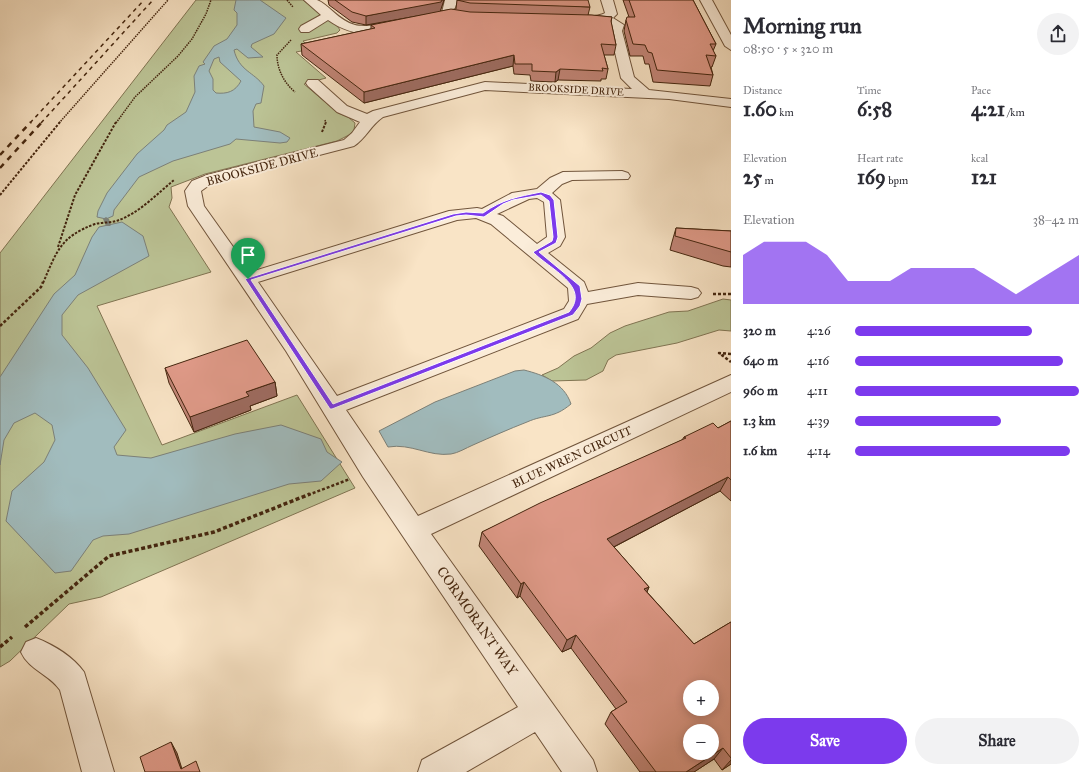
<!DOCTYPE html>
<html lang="en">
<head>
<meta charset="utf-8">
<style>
	:root { --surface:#fff; --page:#f2f2f3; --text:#2b2b33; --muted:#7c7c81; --accent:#7c3aed }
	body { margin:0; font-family:"IM FELL Great Primer",serif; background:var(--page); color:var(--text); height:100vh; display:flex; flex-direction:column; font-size:15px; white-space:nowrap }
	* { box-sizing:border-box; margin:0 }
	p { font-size:13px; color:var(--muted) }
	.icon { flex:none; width:22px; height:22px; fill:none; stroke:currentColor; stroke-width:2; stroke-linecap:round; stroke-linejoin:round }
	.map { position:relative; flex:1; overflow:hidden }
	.drawer { display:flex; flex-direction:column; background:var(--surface); width:360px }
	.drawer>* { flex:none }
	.controls { position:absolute; left:683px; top:680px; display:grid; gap:8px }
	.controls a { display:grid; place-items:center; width:36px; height:36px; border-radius:50%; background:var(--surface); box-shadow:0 2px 10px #0003; font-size:20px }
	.pin { position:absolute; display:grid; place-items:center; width:34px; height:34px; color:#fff; margin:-41px -17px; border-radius:50% 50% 50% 0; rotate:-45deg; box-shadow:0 0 4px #0007 }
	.pin .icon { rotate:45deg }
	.round { display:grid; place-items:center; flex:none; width:42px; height:42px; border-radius:21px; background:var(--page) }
	.overview { display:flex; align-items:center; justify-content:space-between; height:68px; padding:0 12px }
	h1 { font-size:22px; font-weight:800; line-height:30px }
	.stats { display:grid; grid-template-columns:repeat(3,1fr); gap:6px; height:68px; padding:4px 12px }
	.stats div { display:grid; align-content:center }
	.stats b { font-size:20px; font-weight:800 }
	.stats small { font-size:11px; font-weight:400 }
	.stats p { font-size:11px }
	.chart { height:112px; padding:8px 12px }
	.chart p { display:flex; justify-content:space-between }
	.chart svg { width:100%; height:72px; margin-top:4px; fill:var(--accent); opacity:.7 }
	.primary-button { display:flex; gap:8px; margin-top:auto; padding:8px 12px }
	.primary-button a { flex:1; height:46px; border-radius:24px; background:var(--accent); color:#fff; font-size:16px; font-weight:800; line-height:46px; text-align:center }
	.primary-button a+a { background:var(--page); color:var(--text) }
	ul { padding:0 12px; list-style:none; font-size:13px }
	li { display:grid; grid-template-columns:64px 48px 1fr; align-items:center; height:30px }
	li i { height:10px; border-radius:5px; background:var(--accent) }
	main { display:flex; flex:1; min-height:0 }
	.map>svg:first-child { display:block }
	.green { fill:#bcc496; stroke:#807452 }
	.water { fill:#a1bcbe; stroke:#7c8078; fill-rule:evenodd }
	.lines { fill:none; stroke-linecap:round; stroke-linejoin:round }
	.stream { fill:#7c8078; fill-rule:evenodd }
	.minor-casing { stroke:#71553c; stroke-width:2 }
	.path-far3 { stroke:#44250e; stroke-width:1.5; stroke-dasharray:1.5 1; stroke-linecap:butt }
	.path-far2 { stroke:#44250e; stroke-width:2; stroke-dasharray:2.5 1.5; stroke-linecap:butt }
	.path-far1 { stroke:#44250e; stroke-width:2.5; stroke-dasharray:3 2; stroke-linecap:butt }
	.path { stroke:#44250e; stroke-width:3.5; stroke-dasharray:4 2.5; stroke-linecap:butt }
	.minor { fill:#fbedda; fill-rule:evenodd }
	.rail-far1 { stroke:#44250e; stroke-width:1.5; stroke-dasharray:4 4; stroke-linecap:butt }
	.rail { stroke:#44250e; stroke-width:2.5; stroke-dasharray:5.5 5.5; stroke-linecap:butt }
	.wall { fill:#c28577; stroke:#44250e }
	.shaded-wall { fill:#9e6c61; stroke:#44250e }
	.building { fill:#e19b8a; stroke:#44250e; fill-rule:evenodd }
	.route { fill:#7c3aed; stroke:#fff; fill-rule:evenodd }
	.labels { text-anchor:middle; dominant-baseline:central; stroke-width:4; stroke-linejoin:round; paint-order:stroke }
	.far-street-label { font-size:10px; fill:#44250e; stroke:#fbedda }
	.street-label { font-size:12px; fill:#44250e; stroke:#fbedda }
	.near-street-label { font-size:14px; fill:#44250e; stroke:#fbedda }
</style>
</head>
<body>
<main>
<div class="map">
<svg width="731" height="772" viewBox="0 0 731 772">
	<rect width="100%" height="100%" fill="#f9e4c6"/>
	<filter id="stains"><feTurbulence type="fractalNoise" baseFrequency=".005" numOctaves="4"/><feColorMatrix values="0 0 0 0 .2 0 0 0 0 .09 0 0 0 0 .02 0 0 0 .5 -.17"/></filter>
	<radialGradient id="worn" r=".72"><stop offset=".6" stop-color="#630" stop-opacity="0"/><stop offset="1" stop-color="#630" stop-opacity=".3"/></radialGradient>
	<!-- green -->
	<path class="green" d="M196,0H303L338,27L340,30L337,33L303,41L312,49L296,52L326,78L304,84L338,113L348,117L355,123L354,130L349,135L337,141L205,174L171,187L172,198L169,207L211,272L97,306L162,445L297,395L355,488L101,597L69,604L10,661L0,667V253Z
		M723,299L731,300V331L719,330L677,343L616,355L608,360L603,371L586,380L552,381L542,375L558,368L574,356L591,348L610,333L625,326L669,312L688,311Z"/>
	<!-- water -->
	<path class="water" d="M236,0H260L286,18L274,34L252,44L251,47L263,57L248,58L237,49L234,50C239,71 254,72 264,86L261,103L256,104L253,111L254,127L280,132L290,138L287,142L280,143L236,139L230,144L173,161L139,177L114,210L113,216L106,219L97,217L98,211L107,193L137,154L164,130L167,125L186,112L195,92L194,76L199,66L205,64L203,62L214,46L227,39L237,25V13L234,10ZM219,57L220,62L241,81C235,92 227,94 216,93L213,90V79L209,71L214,59Z
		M122,222L143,236L149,256L78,295L62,315V335L88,368L126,430L114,447L117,455L151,458L235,434L281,425L321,439L327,452L342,462L321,481L289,484L129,534L103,536L93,540L71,571L55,573L6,521L12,491L44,462L55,440L52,425L35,413L14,423L4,440L0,465V377L54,294L75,275L92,237L99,227Z
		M524,370C544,375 564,383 571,404C553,419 545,414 527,422C509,429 491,437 473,445C466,448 458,453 451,454C429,457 411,443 388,447L379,431L435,402L515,371Z"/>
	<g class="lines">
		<!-- stream -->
		<path class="stream" d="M106,217L109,219L111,225L110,226H106L103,219Z"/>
		<defs>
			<path id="minor" d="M304,0C308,0 314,0 317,0C328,4 339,21 355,25C365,28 393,22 397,28C394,32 388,32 383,33C362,36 345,32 328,20L309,32H301L299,29L301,26L321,15Z
				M445,0H457C455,17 438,28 421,23L419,21L421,19L436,16L442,12Z
				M601,0H613L617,14L613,18L624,25L622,31L634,77L649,90L731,99V107L669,99L485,90L383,117C371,125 366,138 354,146L219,181L208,186L201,191L204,206L251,272L449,211L477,208L482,209L512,193L537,189L550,178L563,172L622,171L628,173L630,176L628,179L572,180L562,184L552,193L560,200L565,237L560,246L548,253L584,282L588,292L638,283L691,287L698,289L701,293L698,297L691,299L638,295L587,304L578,319L346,410L418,516L731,375V392L431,534L593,760L597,772H562L535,732L466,772H418L422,760L518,707L363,477L286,351L188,206L185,191L192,181L207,175L344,140L352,133L360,122L337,112L308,86L306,83L308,80H318L347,106L367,114L373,111L485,82L632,89L621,78L610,31L612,26C600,20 586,26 573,22L571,20C576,14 595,19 605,13ZM529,199L537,198L544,202L547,237L537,244L503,216L497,214ZM476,218L491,224L568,288L569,301L564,309L337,396L258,282L457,220Z
				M700,0H712L731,35V50L725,46Z
				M36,638C54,645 73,657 84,672L114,772H82L60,690C49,674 29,670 21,652L26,642Z"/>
		</defs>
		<!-- minor casing -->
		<use href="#minor" class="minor-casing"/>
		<!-- path-far3 -->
		<path class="path-far3" d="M287,0L293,7
			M291,40L277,55C277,69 284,83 295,92
			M325,120L326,123
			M59,123L168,0
			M116,123L135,97L178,56L192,39L206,14L211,0"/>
		<!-- path-far2 -->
		<path class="path-far2" d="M322,132L326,122
			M0,195L60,122
			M58,247L75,195L116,122
			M43,283C57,251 60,237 95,224C103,222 112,223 119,220C139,213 158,193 174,180"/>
		<!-- path-far1 -->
		<path class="path-far1" d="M713,294H731
			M0,326L41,287L43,282
			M731,354L719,353L731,362
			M308,495L350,479"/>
		<!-- path -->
		<path class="path" d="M25,627L109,556L214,532L310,494
			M0,647L12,637"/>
		<!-- minor -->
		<use href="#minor" class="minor"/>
		<!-- rail-far1 -->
		<path class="rail-far1" d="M30,123L144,0
			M41,123L153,0"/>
		<!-- rail -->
		<path class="rail" d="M0,155L31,122
			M0,168L42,122"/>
	</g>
	<!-- wall -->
	<path class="wall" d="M328,0H444L440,11L456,9L457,0L590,7L588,15L612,17L611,22L616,45L614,55H604L608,69L606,79H601V81L558,80L555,82L531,81L530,75L514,74L513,66L364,103L302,55L301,44L371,29V25L408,18L366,25L352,22L329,5Z
		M623,0H693L716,44L713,51L716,56L712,67H711L713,75L710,86L653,82L649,64H645L643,56H630L624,31L626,20L629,17Z
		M676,228L731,231V267L723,266L670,250L672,242Z
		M165,368L275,382L277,396L250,406L251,410L194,432L169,383Z
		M731,421V501L720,491L614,547L649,587L647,592L694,644L731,622V764L722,770L714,759L694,772H640L605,724L611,712L616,709L571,648L562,652L520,596L517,598L479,546L482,532L682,440L684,437L718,428Z"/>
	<!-- shaded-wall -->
	<path class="shaded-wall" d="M442,0H444L440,12L366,25V16Z
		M514,55L513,66L364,103V92Z
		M560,69L558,80L555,82L556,72Z
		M275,382L277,396L250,406L251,410L194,432L190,417L246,392Z
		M728,477L720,491L602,553L607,539Z
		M524,582L520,596L517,598L521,584Z
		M649,587L643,600L644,589Z
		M576,635L571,648L562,652L567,640Z
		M171,742L177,753L183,772L181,769Z
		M723,748L714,759L694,772H686Z
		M731,760V764L722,770Z"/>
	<!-- building -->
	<path class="building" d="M335,0H442L441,2L366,16L352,12Z
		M457,0H588L590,7L470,3Z
		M629,0H693L716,44H710L716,56L706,55L713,75L657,70L652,53L648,52L645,45L633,44L626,20L627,17H635Z
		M451,9L470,12L592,15L612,17L611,21L616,45L601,44L608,69L602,68L603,71L560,69L556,72L532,71V64H515L514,55L364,92L301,44L375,28L371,25Z
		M676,228L731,231V252L675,236Z
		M247,340L275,382L246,392L249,396L190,417L165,368Z
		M731,421V480L728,477L607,539L649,587L644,589L694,644L731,622V758L723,748L686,772H656L611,712L627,702L576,635L567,640L524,582L521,584L482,532L540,503L686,438L684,437L713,423L718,428ZM690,687H712V709H690ZM690,731H712V753H690Z
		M171,742L181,769L196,761L200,772H145L140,757Z"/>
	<!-- route -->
	<path class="route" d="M541,192L550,195L554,200L558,237L556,243L539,252L580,286L582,299L580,306L573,315L332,409H330L245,279L453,214L466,212L483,213C503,199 517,197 541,192ZM541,195L549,201L553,237L552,241L533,252C549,269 591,286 569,312L333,404L251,280L456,216L466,215L484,217L503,204L513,200Z"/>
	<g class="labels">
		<!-- far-street labels -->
		<g class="far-street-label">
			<text transform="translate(576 90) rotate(3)">BROOKSIDE DRIVE</text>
		</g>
		<!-- street labels -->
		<g class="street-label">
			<text transform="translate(262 167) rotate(-15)">BROOKSIDE DRIVE</text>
			<text transform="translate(572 457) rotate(-25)">BLUE WREN CIRCUIT</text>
		</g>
		<!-- near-street labels -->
		<g class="near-street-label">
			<text transform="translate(477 621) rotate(55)">CORMORANT WAY</text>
		</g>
	</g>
	<rect width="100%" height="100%" filter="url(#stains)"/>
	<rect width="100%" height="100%" fill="url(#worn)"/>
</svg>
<div class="controls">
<a>+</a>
<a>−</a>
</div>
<div class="pin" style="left:248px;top:279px;background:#1e9e55"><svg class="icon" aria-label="arrive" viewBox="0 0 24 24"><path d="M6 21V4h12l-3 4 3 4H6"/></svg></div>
</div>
<section class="drawer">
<div class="overview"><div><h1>Morning run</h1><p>08:50 · 5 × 320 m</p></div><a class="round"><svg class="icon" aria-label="share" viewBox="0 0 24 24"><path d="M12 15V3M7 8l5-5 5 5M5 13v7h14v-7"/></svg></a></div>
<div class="stats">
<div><p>Distance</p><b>1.60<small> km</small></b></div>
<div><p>Time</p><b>6:58</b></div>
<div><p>Pace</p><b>4:21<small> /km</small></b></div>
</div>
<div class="stats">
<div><p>Elevation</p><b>25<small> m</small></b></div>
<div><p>Heart rate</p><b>169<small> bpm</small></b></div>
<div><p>kcal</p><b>121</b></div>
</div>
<div class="chart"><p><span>Elevation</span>38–42 m</p>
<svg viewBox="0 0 160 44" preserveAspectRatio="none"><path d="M0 44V14L10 6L20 6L30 6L40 14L50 30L60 30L70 30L80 22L90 22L100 22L110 22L120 30L130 38L140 30L150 22L160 14V44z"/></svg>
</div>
<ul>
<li><b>320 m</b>4:26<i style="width:79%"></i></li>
<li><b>640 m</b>4:16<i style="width:93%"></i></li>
<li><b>960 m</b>4:11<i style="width:100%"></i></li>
<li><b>1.3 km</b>4:39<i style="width:65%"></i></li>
<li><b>1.6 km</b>4:14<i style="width:96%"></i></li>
</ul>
<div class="primary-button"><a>Save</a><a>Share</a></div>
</section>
</main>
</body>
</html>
